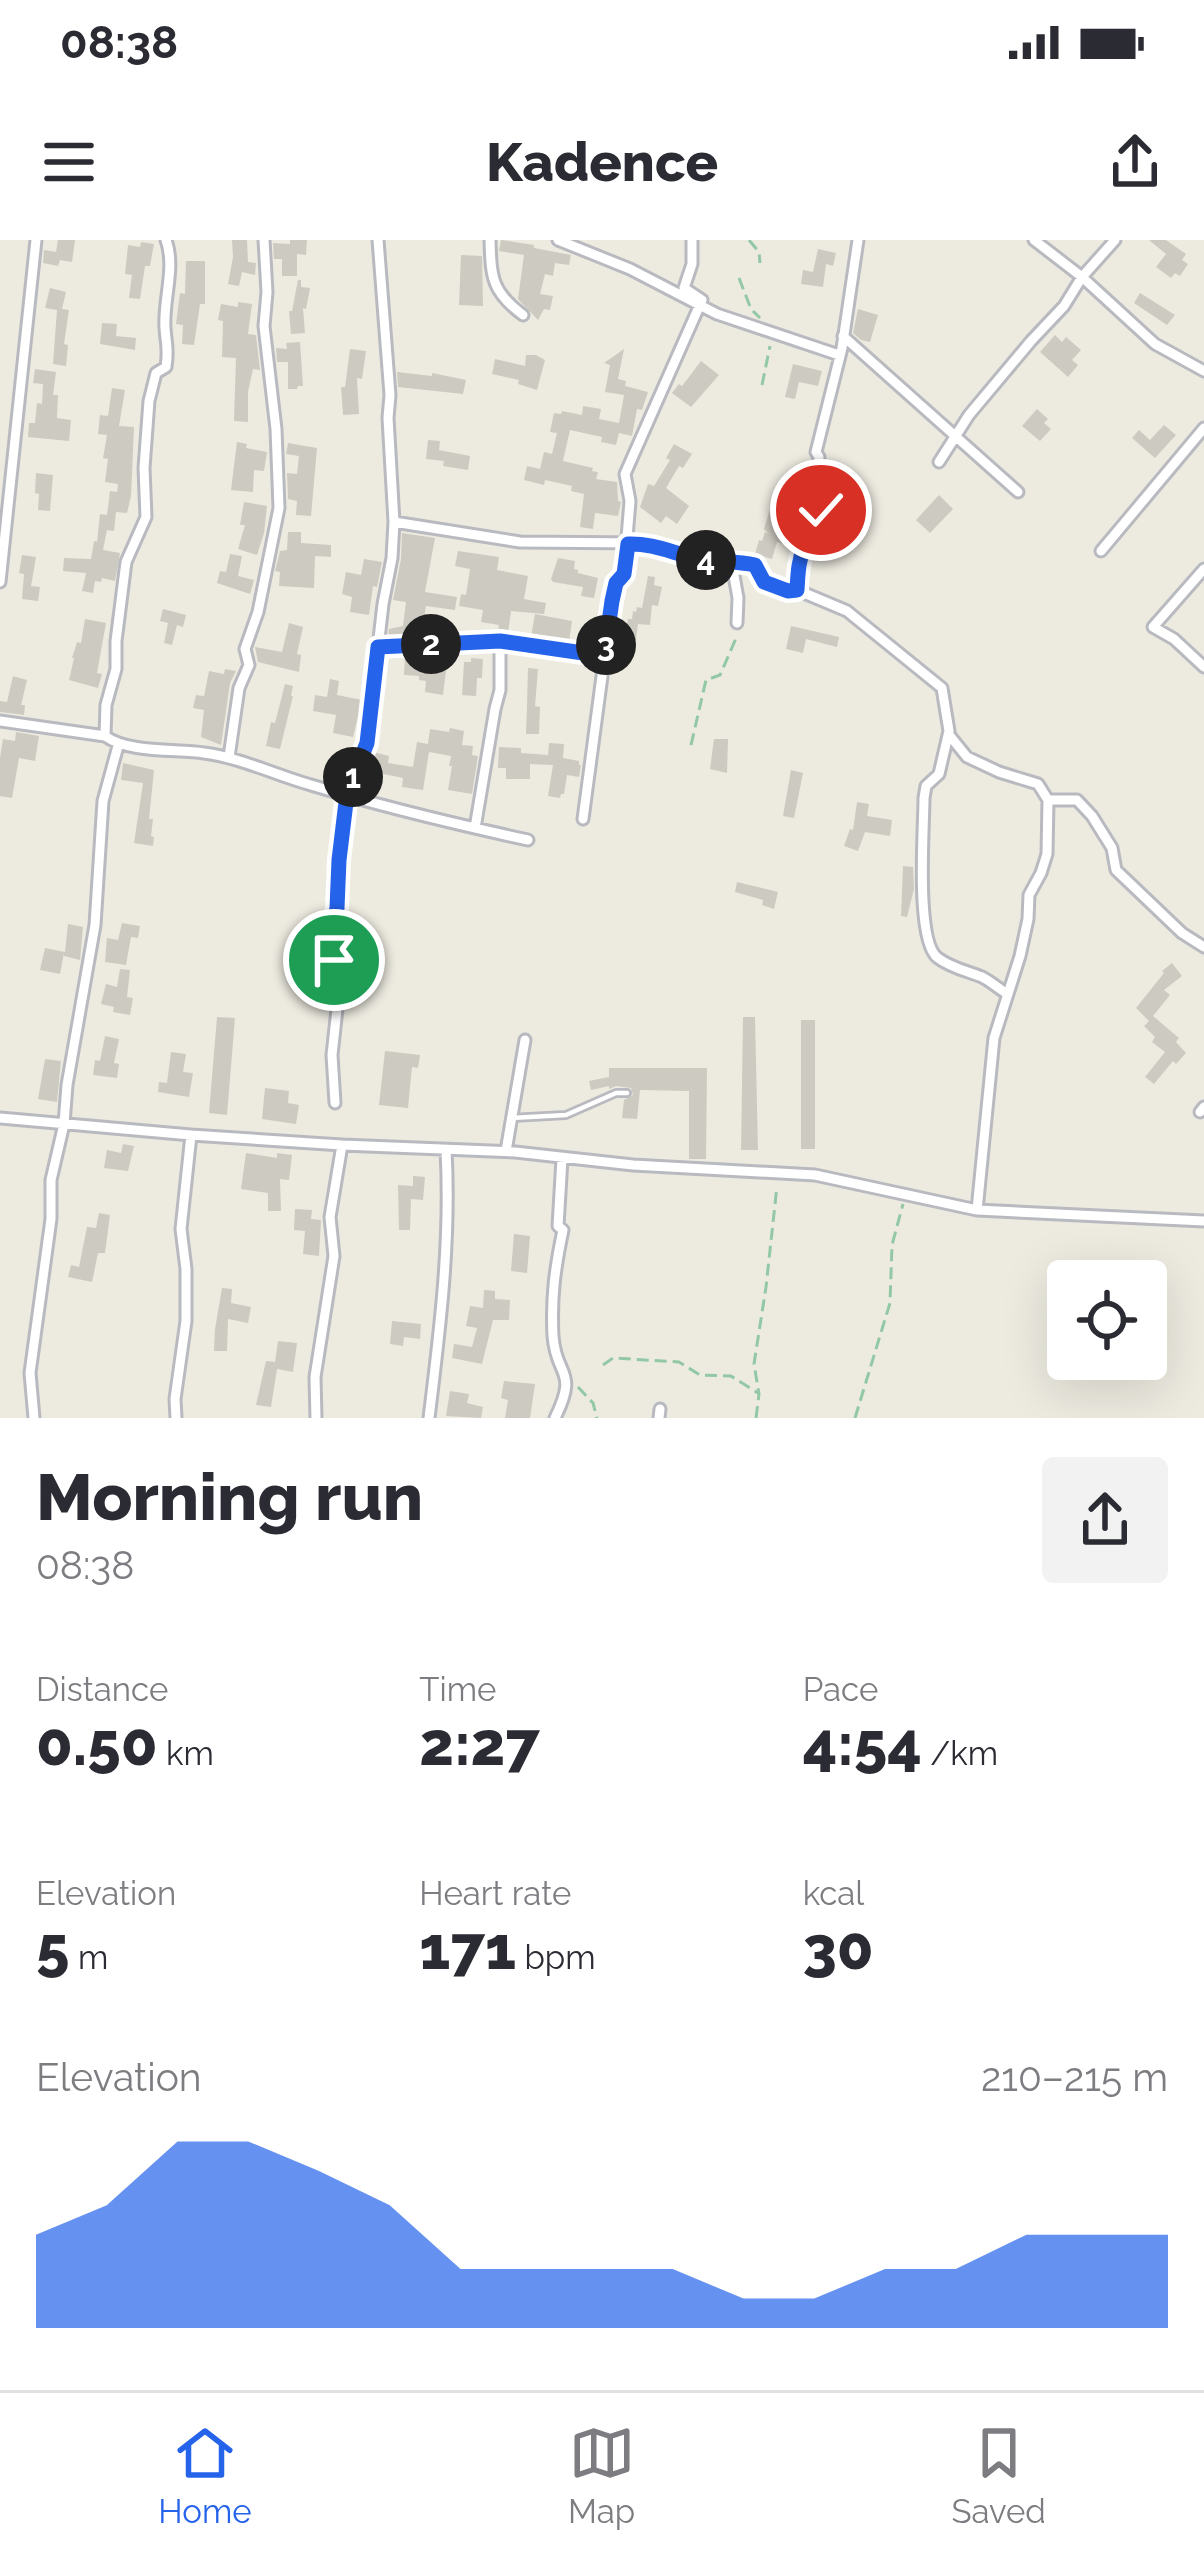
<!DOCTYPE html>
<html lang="en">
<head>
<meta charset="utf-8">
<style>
	:root { --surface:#fff; --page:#f2f2f3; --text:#2b2b33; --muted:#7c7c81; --line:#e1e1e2; --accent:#2563eb }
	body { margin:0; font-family:Raleway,sans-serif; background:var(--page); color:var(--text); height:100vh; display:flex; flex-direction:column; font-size:45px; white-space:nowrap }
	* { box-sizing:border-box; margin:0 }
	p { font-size:39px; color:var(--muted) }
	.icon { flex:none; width:66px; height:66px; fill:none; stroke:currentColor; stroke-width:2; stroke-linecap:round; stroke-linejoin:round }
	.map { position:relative; height:1178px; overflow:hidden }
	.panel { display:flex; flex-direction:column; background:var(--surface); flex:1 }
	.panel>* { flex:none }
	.fabs { position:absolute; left:1047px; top:1020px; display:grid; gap:24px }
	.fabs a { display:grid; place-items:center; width:120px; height:120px; border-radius:12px; background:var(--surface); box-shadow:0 12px 48px #0002; font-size:60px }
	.pin { position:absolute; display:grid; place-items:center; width:102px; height:102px; color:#fff; margin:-51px; border:6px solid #fff; border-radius:50%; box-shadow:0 3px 12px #0007 }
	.km { position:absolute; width:60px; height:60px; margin:-30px; border-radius:50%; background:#222; color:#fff; font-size:33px; line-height:60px; text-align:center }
	.round { display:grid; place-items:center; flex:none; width:126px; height:126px; border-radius:12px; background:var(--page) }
	.overview { display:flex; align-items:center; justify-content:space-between; height:204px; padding:0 36px }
	h1 { font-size:66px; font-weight:800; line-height:90px }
	.metrics { display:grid; grid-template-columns:repeat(3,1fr); gap:18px; height:204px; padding:12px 36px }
	.metrics div { display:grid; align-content:center }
	.metrics b { font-size:60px; font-weight:800 }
	.metrics small { font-size:33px; font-weight:400 }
	.metrics p { font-size:33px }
	.chart { height:336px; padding:24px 36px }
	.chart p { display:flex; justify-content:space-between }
	.chart svg { width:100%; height:216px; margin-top:12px; fill:var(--accent); opacity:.7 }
	.status { display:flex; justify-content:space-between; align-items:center; height:84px; padding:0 60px; background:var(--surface); direction:ltr }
	.status svg { height:33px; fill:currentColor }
	header { display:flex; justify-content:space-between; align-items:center; height:156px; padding:0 36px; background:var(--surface); font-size:54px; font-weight:800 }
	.dock { display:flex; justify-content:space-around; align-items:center; height:168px; border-top:3px solid var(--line); background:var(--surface); font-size:33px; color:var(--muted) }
	.dock a { display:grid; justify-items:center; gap:6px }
	.dock .on { color:var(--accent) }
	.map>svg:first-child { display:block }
	.building { fill:#cdcac1 }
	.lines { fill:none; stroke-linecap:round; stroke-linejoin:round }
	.service-casing { stroke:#b8bac0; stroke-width:10 }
	.minor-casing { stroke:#b8bac0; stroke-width:15 }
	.path { stroke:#93c8a6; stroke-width:3; stroke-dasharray:12 6; stroke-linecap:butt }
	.service { stroke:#fff; stroke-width:4.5 }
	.minor { stroke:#fff; stroke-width:9 }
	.route-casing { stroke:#fff; stroke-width:24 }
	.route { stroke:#2563eb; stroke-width:15 }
</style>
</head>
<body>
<div class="status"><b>08:38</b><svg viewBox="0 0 49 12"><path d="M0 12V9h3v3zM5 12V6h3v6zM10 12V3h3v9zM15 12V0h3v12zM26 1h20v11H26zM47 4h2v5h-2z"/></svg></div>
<header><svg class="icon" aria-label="menu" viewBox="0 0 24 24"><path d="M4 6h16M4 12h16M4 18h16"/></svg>Kadence<svg class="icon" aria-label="share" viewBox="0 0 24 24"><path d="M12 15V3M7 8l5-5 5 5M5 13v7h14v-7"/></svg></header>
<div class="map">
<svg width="1204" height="1178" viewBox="0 0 1204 1178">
	<rect width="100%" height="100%" fill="#edebe0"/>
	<!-- building -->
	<path class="building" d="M58,0H75L72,22L60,20L58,26L43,23L44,10L56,12Z
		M232,0H247L248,22L256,23L255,35L242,32L239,46L228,44L233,17Z
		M290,0H307L306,15L297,14V36H282V19H274L273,3L290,4Z
		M501,0L534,5V8L571,15L569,25L555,23L553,36L545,34L540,54L553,56L550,70L544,69L538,80L518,59L524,15L499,11Z
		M1149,0H1166L1186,14L1182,20L1188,24L1180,36L1175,33L1171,38L1156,27L1166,14Z
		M141,2L154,4L150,26H145L140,59L129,58L132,35L125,34L128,5L140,7Z
		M818,9L836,13L833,26L826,24L823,47L801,44L803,30L813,32Z
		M461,15L482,16L483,66L459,65Z
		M186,21H205V64H200L194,105L182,104L183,85L176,84L180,53L185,54Z
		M298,40H301V47L310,48L306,69L303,68L305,93L291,94L289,71H292Z
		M50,48L66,52L62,69L69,70L64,104L68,105L66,126L53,124L57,70L45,68Z
		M1140,53L1175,75L1167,85L1134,63Z
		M238,62L252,64L248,94L256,95L260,130L253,129L248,152V182L234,181L236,118L222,117L223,81L218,80L221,64L238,67Z
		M858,69L878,75L870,102L861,100L853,93Z
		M102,83L117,84L116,96L136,98L135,110L100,104Z
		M1055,95L1062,102L1066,97L1081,110L1072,120L1078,125L1068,137L1040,112Z
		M300,102L303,146H298L297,149H288V122H277L276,108L287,109L286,103Z
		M350,109L366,111L362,139L357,138L359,174L343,175L341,147H345Z
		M624,109L618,139L626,141L625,146L648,152L642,170L637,169L632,196L619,193L616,205L601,202L602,197L570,190L563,221L593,228L592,231L598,232L596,239L617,242L618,261L621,262L618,276L595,273L593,289L580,287L584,254L571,251L572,246L545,240L544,245L524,240L527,226L540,229L544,212L552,214L557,193L550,192L554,173L561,174L562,171L582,175L583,166L601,169L599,179L619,183L624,155L605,152L610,125L604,123Z
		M526,115H536L545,120L537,150L518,144L519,140L492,134L495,119L525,126Z
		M701,121L719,135L691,167L672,153L679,144L682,146Z
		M793,124L822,131L818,146L799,142L795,159L785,157Z
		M35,129L56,132L53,155H58L57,178L71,180L69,201L28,197L29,183H35L37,163L42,164L43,144L33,143Z
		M397,132L432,136V133L466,140L463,154L398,147Z
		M112,148L125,150L119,186L134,187L131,256L127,273L116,272L114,291L107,290L103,310L120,313L115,341L102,338L101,342L95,341L93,353L82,351L86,333L63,331L64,318L91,319L94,301L97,302L100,274L107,275L110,251L117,252L118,244L105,242L108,219L103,218L107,195L98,194L100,175L108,176Z
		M1037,169L1048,179L1044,183L1051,189L1040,201L1022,186Z
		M1164,185L1176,195L1155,218L1132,198L1139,190L1150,200Z
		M428,200L440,201L439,210L470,216L468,230L443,226L444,221L426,219Z
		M237,202L247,204L246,208L267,212L264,231L254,230L253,252L231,250Z
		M288,203L317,208L311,276L296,275L297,261L288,259L287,233L297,234L299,216L286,214Z
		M674,204L692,214L683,228L679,226L666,248L689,266L677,284L666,276L661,283L640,267L648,244L654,246L670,220L666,218Z
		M36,233L53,235L50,271L38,270L39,254L35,253Z
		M775,253L792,258L782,293L798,297L794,307L777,302L772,319L755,314L759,300L762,301L765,292L769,294L764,289Z
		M939,255L953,269L930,293L916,280Z
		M244,262L267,266L264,293L257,315L238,309L245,285H240Z
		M288,292H301V303L331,305V317L315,316L314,348L279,346L280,332L275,331L280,311L287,310Z
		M402,293L435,298L425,352L457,357L455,370L426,366L421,396H388L389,389L403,386L406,362L393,360L401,319Z
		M458,311L499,317L497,330L528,336L524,359L546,363L544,374L511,371L508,393L498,392L499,385L481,382L483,370L459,366L461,354L466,355L470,329L455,326Z
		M230,314L242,316L238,336L254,340L250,354L217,343L220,331L226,332Z
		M22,315L36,317L31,346L40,347L38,361L22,359L24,334L19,333Z
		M558,318L575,321L574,329L578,330V333L598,338L594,358L581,356L583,347L553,342L551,339Z
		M364,319L382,322L377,347L373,346L369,375L350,372L352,357L342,354L346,332L361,335Z
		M648,336L655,337L654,345L662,347L658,366L652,365L650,385L638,384L636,400L625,398L628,379H632L633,371L636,372L637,367L642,368Z
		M163,369L186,375L183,387L177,385L172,405L164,403L168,383L160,381Z
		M535,374L572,381L569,402L531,396Z
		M85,379L106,383L97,433L102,434L98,448L69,440L74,418H72L77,402L81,403Z
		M289,383L303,387L297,414L301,415L299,432L258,422L255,407L282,412Z
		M791,386L839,397L837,407L806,399L803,413L786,409Z
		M420,414L419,420L447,423L443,455L425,452L426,441L419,440V436L404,435L405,415Z
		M471,418L483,419L482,438H477L476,456L462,455L464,422H471Z
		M528,428L538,429L535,466L540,467L539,494H526L527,466H533H527Z
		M225,429L236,431L230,443L221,505L201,497L204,470L193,468L196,455L204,456L209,431L224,434Z
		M13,436L27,440L21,465H25L24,475L0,472V461L7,462Z
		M330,439L339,441L337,455L362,460L353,497L333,493L336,475L313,471L315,455L327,457Z
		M285,444L293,446L291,456H293L280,509L266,506L271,482L275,483Z
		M450,488L464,491L462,505L473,506L472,515L478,516L472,554L448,550L452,526H449L451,516L429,512L423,550L402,547L403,538L369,531L373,512L389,516L388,523L413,527L417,502L428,504L430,489L449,492Z
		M16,492L39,496L35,521L19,518L12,558L0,556V518L3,499L15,501Z
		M714,499H728L727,533L710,529Z
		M549,503L564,504L563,518L579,521V525H581L579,537L567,535L564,554H561L560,558L548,556L553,525L530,524V539H506V528H498L499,507L521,508V513L548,515Z
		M123,523L154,530L149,579H153L151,596L154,597L153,606L134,603L143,543L121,540Z
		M791,530L803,533L794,578L783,576Z
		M857,562L869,564L867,576L892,580L890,596L865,592L858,611L844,606L850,589L853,590Z
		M903,626L913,627L914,649L907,677L901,676Z
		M737,642L778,652L774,669L762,665L763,660L735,652Z
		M122,683L140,686L138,698L131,697L126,725L105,722L107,698L118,700Z
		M68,684L83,687L80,720L64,716V713L60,734L40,730L45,708L65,712Z
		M1172,723L1182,736L1164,750L1170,755L1153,776L1179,798L1176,802L1186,813L1176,824L1173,821L1154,844L1145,837L1165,812L1152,802L1155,797L1144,786L1149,781L1136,768L1164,733L1162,731Z
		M120,729L130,730L127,757L133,758L130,775L113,772L114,767L101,764L106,744L117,747Z
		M217,777L235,778L227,875L209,873Z
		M743,777H755L758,910H741Z
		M801,780H815V909H801Z
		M105,796L119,799L114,823L119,824L117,838L93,835L95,820L100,821Z
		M385,811L420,815L418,828L412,827L408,868L379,865Z
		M171,812L186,814L183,832L193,833L189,857L158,852L159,842L167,843Z
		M45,819L61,821L57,862L38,859Z
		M609,828H707L706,919H689V851L640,850L637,879L622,878L624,860L633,855L631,848L616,846L609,849V846L591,850L589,841L609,837Z
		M265,848L289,851L288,863L299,865L296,884L262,879Z
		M123,904L134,906L128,931L104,928L107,910L121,913Z
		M246,913L277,918V913L292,915L289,940L280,939L281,971H268V953L241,949Z
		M413,936L425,937L423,960L411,959L410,990H399L398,945L413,946Z
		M295,969L312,970L311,979L321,980L319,1016L303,1014L305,991L294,990Z
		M99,973L110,975L105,1013H98L92,1042L68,1037L71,1025L79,1027L87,987L96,988Z
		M514,994L530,996L527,1033L511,1031Z
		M222,1048L232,1049L231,1063L251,1067L248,1083L228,1079L227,1111H214L215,1089Z
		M484,1050L495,1051V1059L510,1060L509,1080H493L482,1124L452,1118L454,1104L472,1107L477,1088L466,1086L470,1066L483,1068Z
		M392,1081L421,1084L420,1099L404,1097L403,1106L390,1104Z
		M278,1101L297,1103L293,1132L277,1129L271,1167L256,1165L266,1121L275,1122Z
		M504,1141L535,1144L530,1178H505L508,1160L501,1158Z
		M450,1151L469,1154L467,1163L483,1167L481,1178L446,1176Z"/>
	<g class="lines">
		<defs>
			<path id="service" d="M511,878L566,875L616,853H627"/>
			<path id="minor" d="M490,0C491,38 492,52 523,75
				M558,0L630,29L717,74L839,115
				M858,0L842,108L816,212L819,217L818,229L821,234V279L818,287L805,302L798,328L797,350L847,371L942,448L949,491L939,534L926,546L924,558C924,588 915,702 938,718C951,728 967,731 982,737C990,741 998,748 1006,753
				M1034,0L1082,37L1155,104L1204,131
				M843,96L1018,252
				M939,222L969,175L1031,101L1064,66L1082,37L1115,0
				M394,282L520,302L644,303L711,321L731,319L738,358L737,383
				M1101,311L1204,188
				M1204,329L1153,387L1174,399L1204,427
				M0,342L36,0
				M378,407L500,401L604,416
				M0,481L105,496C128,513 175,509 204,513C242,518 275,535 311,545C383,567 455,584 528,600
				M105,496L106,465L116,429V401L126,322L146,277L144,228L149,161L156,133L166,127C169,108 166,105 165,88C163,59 176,28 166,0
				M950,496L967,517L999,532L1038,544L1048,560H1077L1092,576L1112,608L1116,630L1182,693L1204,707
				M229,517L239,448L249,425L245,409L258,372L279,268L276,189L264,86L267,52L264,0
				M583,579L612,361L615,343L624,334L630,261L625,234L702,60L684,48L692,24V0
				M475,588L495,469L500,450V401
				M335,863L332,815L338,760L331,692L337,668L339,620L347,555L367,503L383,364L392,318L394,282L388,178L390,155L378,0
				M1200,872L1204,867
				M0,878L191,895L342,905L515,912L633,925L815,935L977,970L1204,981
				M506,911L525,800
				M977,970L994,798L1020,716L1028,679L1029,655L1041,633L1047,614L1048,560
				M34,1178L30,1133L51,979V940L64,884L67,845L95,685L103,561L118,506
				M176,1178L175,1159L186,1081V1029L181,989L191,895
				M316,1178L315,1137L334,1016L330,977L342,905
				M429,1178C440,1089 451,1000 446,910
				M555,1178C579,1129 556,1138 553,1096C551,1057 555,1028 563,990L558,986L562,919
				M659,1178L660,1169"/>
		</defs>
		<!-- service casing -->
		<use href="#service" class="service-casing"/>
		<!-- minor casing -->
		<use href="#minor" class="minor-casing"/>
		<!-- path -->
		<path class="path" d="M749,0L759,12L760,23
			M739,38L751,69L760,78
			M762,145L770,106
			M745,323L755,325L764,342L784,349
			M691,505L706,440L720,435L737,396
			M603,1125L613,1118L679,1122L700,1135L731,1136L758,1153
			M578,1147L593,1163L597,1178
			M756,1178L759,1154L754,1124L766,1047L777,946
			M855,1178L890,1063L892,1005L903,964"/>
		<!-- service -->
		<use href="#service" class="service"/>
		<!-- minor -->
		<use href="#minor" class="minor"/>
	</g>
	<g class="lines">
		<defs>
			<path id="route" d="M334,720L331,692L337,668L339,620L347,554L367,503L378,407L500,401L604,416L612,361L616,343L624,334L628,304C656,303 678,316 706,320C722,322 738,321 755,325L764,342L788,351L797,350C798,335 798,322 804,308C809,293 819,287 821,270"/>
		</defs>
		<!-- route casing -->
		<use href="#route" class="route-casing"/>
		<!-- route -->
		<use href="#route" class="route"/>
	</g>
</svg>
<div class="fabs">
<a><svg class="icon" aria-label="locate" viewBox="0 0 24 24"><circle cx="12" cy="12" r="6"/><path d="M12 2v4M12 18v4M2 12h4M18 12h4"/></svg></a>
</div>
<div class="pin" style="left:334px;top:720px;background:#1e9e55"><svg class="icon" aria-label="arrive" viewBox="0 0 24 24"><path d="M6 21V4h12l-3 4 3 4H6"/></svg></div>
<div class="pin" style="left:821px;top:270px;background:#d93025"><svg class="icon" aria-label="check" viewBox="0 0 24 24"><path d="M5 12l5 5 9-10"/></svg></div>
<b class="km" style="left:353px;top:537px">1</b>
<b class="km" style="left:431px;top:404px">2</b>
<b class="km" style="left:606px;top:405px">3</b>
<b class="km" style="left:706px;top:320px">4</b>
</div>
<section class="panel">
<div class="overview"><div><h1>Morning run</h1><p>08:38</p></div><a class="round"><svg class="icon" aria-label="share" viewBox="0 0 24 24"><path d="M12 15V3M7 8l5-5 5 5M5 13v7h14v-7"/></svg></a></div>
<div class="metrics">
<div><p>Distance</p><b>0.50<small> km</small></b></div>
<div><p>Time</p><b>2:27</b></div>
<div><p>Pace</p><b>4:54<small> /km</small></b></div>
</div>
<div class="metrics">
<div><p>Elevation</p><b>5<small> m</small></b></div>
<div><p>Heart rate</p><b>171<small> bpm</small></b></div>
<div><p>kcal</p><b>30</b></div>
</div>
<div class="chart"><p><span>Elevation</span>210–215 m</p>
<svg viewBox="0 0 160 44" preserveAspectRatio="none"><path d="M0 44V25L10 19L20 6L30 6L40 12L50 19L60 32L70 32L80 32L90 32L100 38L110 38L120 32L130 32L140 25L150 25L160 25V44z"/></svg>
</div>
</section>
<nav class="dock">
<a class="on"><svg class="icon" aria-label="home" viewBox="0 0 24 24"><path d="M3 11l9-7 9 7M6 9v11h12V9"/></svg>Home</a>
<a><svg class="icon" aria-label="map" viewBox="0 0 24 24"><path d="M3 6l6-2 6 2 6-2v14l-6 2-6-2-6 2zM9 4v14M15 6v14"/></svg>Map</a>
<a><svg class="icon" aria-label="saved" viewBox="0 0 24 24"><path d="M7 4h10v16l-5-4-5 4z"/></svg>Saved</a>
</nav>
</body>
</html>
